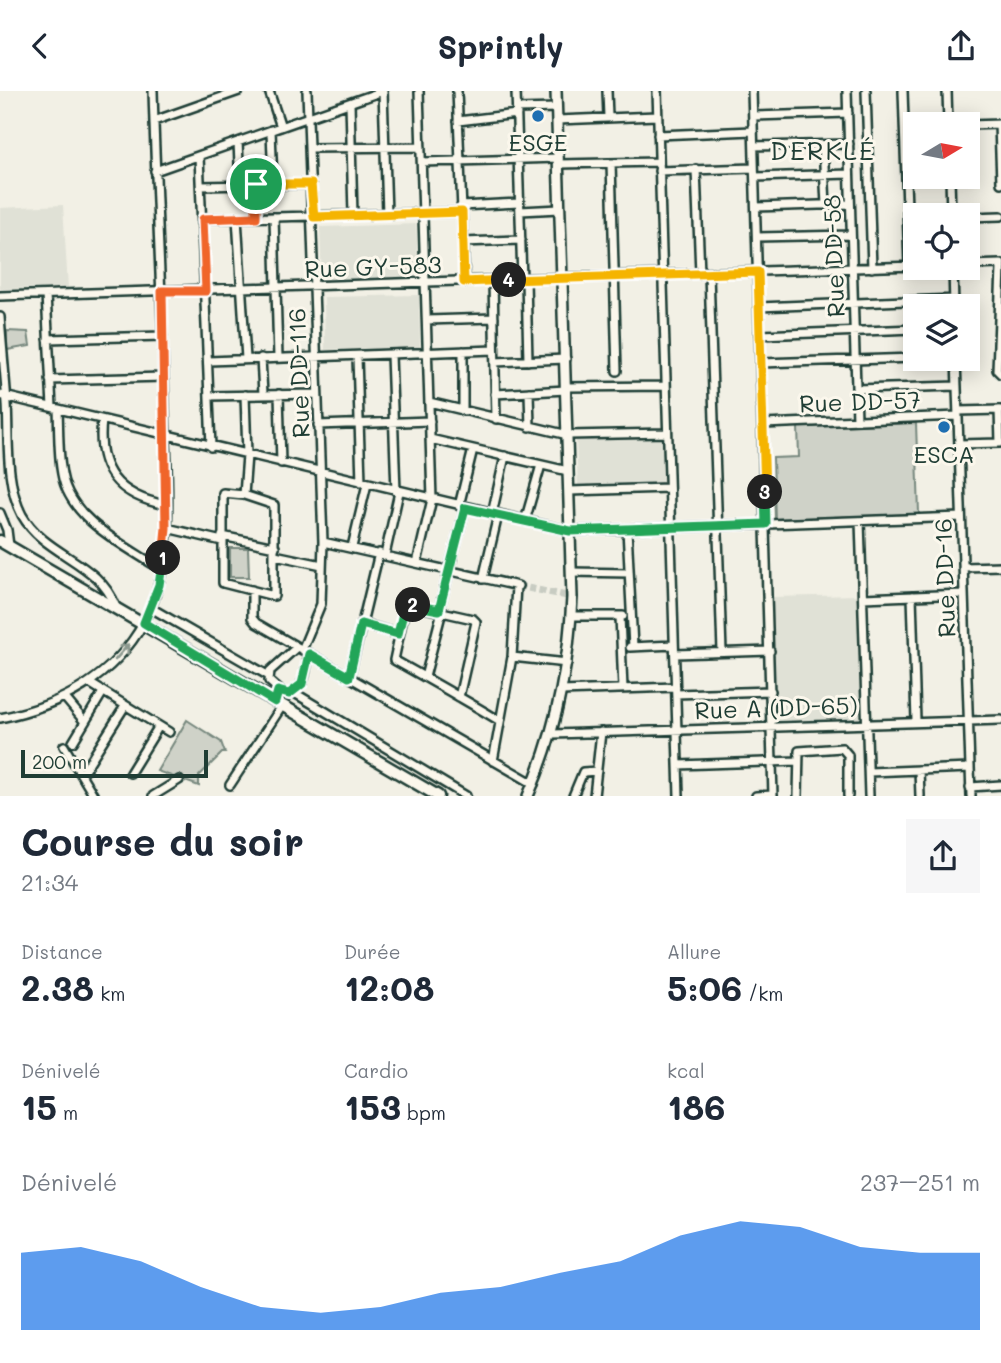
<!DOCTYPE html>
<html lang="fr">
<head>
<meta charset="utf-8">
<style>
	:root { --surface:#fff; --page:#f6f6f7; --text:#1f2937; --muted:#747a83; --accent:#1a73e8 }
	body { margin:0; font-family:Mali,sans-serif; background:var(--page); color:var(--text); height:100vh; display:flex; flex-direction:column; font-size:26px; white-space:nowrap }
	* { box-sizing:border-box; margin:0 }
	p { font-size:23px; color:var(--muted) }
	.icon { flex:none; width:38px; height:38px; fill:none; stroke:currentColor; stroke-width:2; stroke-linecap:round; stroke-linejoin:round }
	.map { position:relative; height:705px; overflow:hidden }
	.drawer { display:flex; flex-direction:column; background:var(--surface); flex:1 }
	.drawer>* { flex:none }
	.needle { width:46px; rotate:80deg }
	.buttons { position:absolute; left:903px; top:21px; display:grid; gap:14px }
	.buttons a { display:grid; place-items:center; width:77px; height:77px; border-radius:0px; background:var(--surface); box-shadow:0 4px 18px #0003; font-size:35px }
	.scale { position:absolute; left:21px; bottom:18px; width:187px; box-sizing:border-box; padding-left:7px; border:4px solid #1f3d34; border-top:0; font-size:19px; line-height:24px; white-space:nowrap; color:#1f3d34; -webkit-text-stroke:5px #fbf7ec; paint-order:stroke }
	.pin { position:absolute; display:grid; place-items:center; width:60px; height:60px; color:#fff; margin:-30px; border:4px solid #fff; border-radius:50%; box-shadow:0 2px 7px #0007 }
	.km { position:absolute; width:35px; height:35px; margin:-18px; border-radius:50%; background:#222; color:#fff; font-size:19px; line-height:35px; text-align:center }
	.round { display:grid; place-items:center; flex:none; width:74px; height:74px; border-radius:0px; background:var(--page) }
	.headline { display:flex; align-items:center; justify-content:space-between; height:119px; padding:0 21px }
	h1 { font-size:38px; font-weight:800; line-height:52px }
	.figures { display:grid; grid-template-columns:repeat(3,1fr); gap:10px; height:119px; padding:7px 21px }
	.figures div { display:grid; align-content:center }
	.figures b { font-size:35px; font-weight:800 }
	.figures small { font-size:19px; font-weight:400 }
	.figures p { font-size:19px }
	.chart { height:196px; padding:14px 21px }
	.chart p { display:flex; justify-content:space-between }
	.chart svg { width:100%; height:126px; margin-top:7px; fill:var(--accent); opacity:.7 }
	header { display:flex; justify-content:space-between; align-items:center; height:91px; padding:0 21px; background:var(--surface); font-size:32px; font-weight:800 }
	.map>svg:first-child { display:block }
	.built { fill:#e0e1d6 }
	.green { fill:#cfd2c8; stroke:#77887e; stroke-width:2 }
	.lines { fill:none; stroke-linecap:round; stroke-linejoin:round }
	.minor-tunnel { stroke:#c8ccc2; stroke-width:7; stroke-dasharray:7 3.5; stroke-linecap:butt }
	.minor-casing { stroke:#1f3d34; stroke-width:12 }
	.tertiary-casing { stroke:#1f3d34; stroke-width:14 }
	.secondary-casing { stroke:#1f3d34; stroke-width:15 }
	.minor { stroke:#fbf7ec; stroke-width:7 }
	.tertiary { stroke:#fbf7ec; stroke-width:9 }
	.secondary { stroke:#fbf7ec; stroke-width:10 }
	.oneway { stroke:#8d9a90 }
	.split-1-casing { stroke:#fff; stroke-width:14 }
	.split-2-casing { stroke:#fff; stroke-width:14 }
	.split-3-casing { stroke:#fff; stroke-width:14 }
	.split-4-casing { stroke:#fff; stroke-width:14 }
	.split-5-casing { stroke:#fff; stroke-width:14 }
	.split-1 { stroke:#f0652b; stroke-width:9 }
	.split-2 { stroke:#22a559; stroke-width:9 }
	.split-3 { stroke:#22a559; stroke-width:9 }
	.split-4 { stroke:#f5b400; stroke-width:9 }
	.split-5 { stroke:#f5b400; stroke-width:9 }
	.poi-dot { fill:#1f6fb2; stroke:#fbf7ec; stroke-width:2.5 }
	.labels { text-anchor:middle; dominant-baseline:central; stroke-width:6; stroke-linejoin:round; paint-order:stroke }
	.poi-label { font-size:24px; fill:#1f3d34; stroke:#fbf7ec }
	.street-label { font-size:24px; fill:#1f3d34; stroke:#fbf7ec }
	.neighbourhood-label { font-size:26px; letter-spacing:2px; fill:#1f3d34; stroke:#fbf7ec }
</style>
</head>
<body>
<header><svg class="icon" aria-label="back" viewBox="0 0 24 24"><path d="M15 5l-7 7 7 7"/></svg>Sprintly<svg class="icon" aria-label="share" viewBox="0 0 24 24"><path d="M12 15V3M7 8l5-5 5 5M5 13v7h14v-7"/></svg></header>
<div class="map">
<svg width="1001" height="705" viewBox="0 0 1001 705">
	<rect width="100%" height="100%" fill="#f2f0e5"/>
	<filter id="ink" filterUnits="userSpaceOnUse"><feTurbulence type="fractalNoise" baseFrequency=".0143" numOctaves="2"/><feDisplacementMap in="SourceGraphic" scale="14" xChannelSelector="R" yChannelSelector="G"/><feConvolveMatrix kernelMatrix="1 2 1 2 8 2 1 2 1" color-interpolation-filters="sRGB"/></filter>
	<g filter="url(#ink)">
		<!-- built -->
		<path class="built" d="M63,114L68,197L0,198V117Z
			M416,133L419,189L322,192L320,136Z
			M419,204L420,257L325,259L324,206Z
			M665,344L666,395L578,397L576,347Z
			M858,504L860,628L775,629L772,506Z"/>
		<!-- green -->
		<path class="green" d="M7,240L28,241L30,255L7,259Z
			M916,332L919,423L775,428L773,367L799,366L798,336Z
			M230,457H248L249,486H230Z
			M187,629L221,651L225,662H222L199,685V695L157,680Z"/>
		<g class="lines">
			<!-- minor-tunnel -->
			<path class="minor-tunnel" d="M518,495L572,506"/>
			<defs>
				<path id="minor" d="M269,0L281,36
					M383,0L387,123
					M457,0L465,191
					M516,0L522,189
					M607,0L608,26
					M657,0L679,705
					M752,0L773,705
					M847,0L857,329
					M866,0L872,177
					M903,0L909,176
					M947,0L948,33
					M350,12L353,124
					M517,18L557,17
					M753,25L848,22
					M557,29L657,25
					M154,30L239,0
					M458,30L517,23
					M999,33L1001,92
					M968,34L1001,33
					M271,39L273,94
					M658,44L753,40
					M238,51L240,94
					M823,54L826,114
					M754,55L849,53
					M310,57L421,56
					M199,65L211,356
					M422,71L559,67
					M611,72L617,280
					M559,73L659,71
					M696,78L700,183
					M155,80L383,0
					M659,80L754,77
					M755,86L849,83
					M950,86L951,124
					M201,95L311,93
					M461,115L519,112
					M756,116L850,113
					M520,120L560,118
					M256,126V94
					M274,126L278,267
					M968,126L1001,125
					M237,127L246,268
					M203,128L462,121
					M757,146L851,144
					M463,151L521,149
					M968,174L1001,173
					M953,177L954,215
					M1001,177L997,279L1001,283
					M709,183L722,561
					M526,189L528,270
					M493,190L496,328
					M46,204L52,316
					M0,205L915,175
					M759,216L954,208
					M0,226C2,255 5,283 7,312C9,347 5,392 22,424C45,465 99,470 116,516
					M427,229L494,227
					M760,244L915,238
					M48,248L163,245
					M463,260V320
					M391,264L396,400
					M357,266L361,391
					M261,267L263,303
					M956,268L971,705
					M209,270L494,259
					M495,271L566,268
					M761,272L915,267
					M50,289L164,286
					M567,296L666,295
					M856,298L957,295
					M529,301L530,336
					M279,303L281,372
					M495,303L566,299
					M0,304L570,440L961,426
					M209,305L317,303
					M429,311L568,344L667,342
					M58,318C59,339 58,362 62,383C70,430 127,455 162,479
					M958,320L1001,319
					M102,329C96,379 118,405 166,414
					M763,333L958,325
					M318,334L430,330
					M430,348L568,380
					M959,353L1000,352L999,319
					M569,400L669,397
					M223,402L244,404L274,414V505L223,492Z
					M244,404L247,364L245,304
					M459,415L473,358
					M0,422L7,439L9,455
					M492,423L505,365
					M525,430L541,374
					M860,430L869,705
					M167,437L222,450
					M627,438L633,556
					M222,445L275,456
					M323,451L518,495
					M352,456L367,393
					M275,464L322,474
					M385,464L399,401
					M417,472L432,408L419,0
					M963,476L1001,475
					M571,481L629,482
					M483,488L498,424
					M252,499V527L256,532L534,693
					M912,505L916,630
					M863,507L964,503
					M151,517L269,585
					M439,519L465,417
					M571,525H623
					M620,525L623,598
					M361,532L398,543
					M297,556L270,580L269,590L285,604C306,598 306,581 308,563
					M630,556L674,554
					M302,559L321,513L323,451L307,0
					M675,563L770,560
					M512,566L567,572
					M349,586L379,462
					M425,586L442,520
					M91,593L169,641
					M561,600L676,596
					M293,601L466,705
					M676,603L771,600
					M459,606L476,531L473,528L406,513L394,569C430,589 465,609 500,630
					M65,607L85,631
					M0,627C60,615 114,586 144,531C178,468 166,386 165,317C162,211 156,106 153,0
					M553,643L1001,629
					M73,651L103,601
					M64,655L94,705
					M493,670L512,566L516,495
					M678,674L798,670
					M919,679L920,705
					M869,681L970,677
					M130,682L159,635
					M82,683L125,615
					M230,694L282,615
					M970,696L1001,694
					M153,705L179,689
					M573,705L583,681L597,680
					M594,705L601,641
					M756,705L773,704
					M798,705L799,660L842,657L848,664V705"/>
				<path id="tertiary" d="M528,705C556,641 569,576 572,506L556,0"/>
				<path id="secondary" d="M0,450L438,705"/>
			</defs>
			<!-- minor casing -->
			<use href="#minor" class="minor-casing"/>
			<!-- tertiary casing -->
			<use href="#tertiary" class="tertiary-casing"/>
			<!-- secondary casing -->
			<use href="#secondary" class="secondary-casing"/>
			<!-- minor -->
			<use href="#minor" class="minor"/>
			<!-- tertiary -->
			<use href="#tertiary" class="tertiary"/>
			<!-- secondary -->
			<use href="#secondary" class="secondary"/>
		</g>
		<!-- one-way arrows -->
		<defs><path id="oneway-shaft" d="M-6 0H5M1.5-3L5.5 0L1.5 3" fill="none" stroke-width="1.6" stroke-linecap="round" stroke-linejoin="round" transform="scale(1.75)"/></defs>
		<use class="oneway" href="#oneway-shaft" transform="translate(122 561) rotate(-49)"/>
	</g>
	<g class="lines" filter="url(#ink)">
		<defs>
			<path id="split-1" d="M163,467L166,437L162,200H206L203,128L256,126V93"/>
			<path id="split-2" d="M163,467L159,494L144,532L275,611L278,600L289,603L302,593L309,563L349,586L361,533L398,543L405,514H413"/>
			<path id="split-3" d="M413,514L439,519L465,417L570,440L766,433L765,401"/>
			<path id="split-4" d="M509,189L758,181L765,401"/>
			<path id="split-5" d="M256,93H311L314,126L462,121L464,191L509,189"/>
		</defs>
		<!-- split-1 casing -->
		<use href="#split-1" class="split-1-casing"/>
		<!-- split-2 casing -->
		<use href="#split-2" class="split-2-casing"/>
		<!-- split-3 casing -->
		<use href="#split-3" class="split-3-casing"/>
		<!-- split-4 casing -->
		<use href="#split-4" class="split-4-casing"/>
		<!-- split-5 casing -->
		<use href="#split-5" class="split-5-casing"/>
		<!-- split-1 -->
		<use href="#split-1" class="split-1"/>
		<!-- split-2 -->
		<use href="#split-2" class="split-2"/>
		<!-- split-3 -->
		<use href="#split-3" class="split-3"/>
		<!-- split-4 -->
		<use href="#split-4" class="split-4"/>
		<!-- split-5 -->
		<use href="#split-5" class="split-5"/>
	</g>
	<!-- markers -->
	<g class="poi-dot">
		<circle cx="538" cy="25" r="7"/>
		<circle cx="944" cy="336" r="7"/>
	</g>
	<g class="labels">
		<!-- poi labels -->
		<g class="poi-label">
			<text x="538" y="50">ESGE</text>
			<text x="944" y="362">ESCA</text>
		</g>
		<!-- street labels -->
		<g class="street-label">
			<text transform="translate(833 165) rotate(-92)">Rue DD-58</text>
			<text transform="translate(373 175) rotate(-2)">Rue GY-583</text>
			<text transform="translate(298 282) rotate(-92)">Rue DD-116</text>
			<text transform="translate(860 310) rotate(-2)">Rue DD-57</text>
			<text transform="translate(944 487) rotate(-92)">Rue DD-16</text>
			<text transform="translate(776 616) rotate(-2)">Rue A (DD-65)</text>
		</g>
		<!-- neighbourhood labels -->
		<g class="neighbourhood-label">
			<text x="823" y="59">DERKLÉ</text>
		</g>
	</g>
</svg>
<div class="buttons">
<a><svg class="needle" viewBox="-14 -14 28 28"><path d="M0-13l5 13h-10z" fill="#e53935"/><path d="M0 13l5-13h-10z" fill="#747a83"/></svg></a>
<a><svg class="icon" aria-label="locate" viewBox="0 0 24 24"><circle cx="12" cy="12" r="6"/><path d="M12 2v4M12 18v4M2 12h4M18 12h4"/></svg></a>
<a><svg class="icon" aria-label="layers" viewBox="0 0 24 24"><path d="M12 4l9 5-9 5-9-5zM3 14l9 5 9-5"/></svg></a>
</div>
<div class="scale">200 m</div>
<div class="pin" style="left:256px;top:93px;background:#1e9e55"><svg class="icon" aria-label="arrive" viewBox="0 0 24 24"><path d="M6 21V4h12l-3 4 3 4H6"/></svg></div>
<b class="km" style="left:163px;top:467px">1</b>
<b class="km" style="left:413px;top:514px">2</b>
<b class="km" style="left:765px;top:401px">3</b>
<b class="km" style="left:509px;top:189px">4</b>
</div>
<section class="drawer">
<div class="headline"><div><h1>Course du soir</h1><p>21:34</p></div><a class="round"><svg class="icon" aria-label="share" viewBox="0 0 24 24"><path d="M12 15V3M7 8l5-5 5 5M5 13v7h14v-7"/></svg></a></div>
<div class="figures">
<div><p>Distance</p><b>2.38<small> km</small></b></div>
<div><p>Durée</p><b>12:08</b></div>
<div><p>Allure</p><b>5:06<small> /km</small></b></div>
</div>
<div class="figures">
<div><p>Dénivelé</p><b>15<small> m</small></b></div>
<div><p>Cardio</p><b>153<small> bpm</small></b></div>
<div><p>kcal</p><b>186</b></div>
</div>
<div class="chart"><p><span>Dénivelé</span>237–251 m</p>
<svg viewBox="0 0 160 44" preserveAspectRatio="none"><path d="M0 44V17L10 15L20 20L30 29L40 36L50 38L60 36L70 31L80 29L90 24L100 20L110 11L120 6L130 8L140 15L150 17L160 17V44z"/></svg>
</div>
</section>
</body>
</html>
